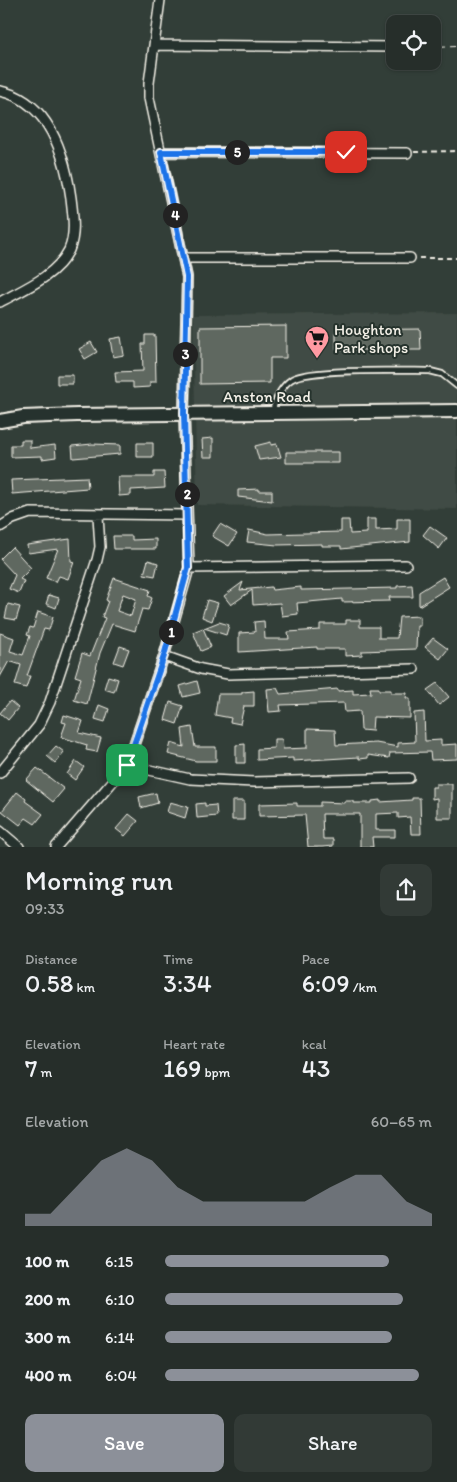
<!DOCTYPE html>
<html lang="en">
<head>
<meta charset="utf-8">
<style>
	:root { --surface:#262e2a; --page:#323a36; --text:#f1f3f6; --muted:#a4a8a8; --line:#424a47; --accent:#8c9099 }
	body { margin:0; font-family:Itim,sans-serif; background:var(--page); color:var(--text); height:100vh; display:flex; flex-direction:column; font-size:19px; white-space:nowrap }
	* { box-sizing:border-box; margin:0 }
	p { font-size:16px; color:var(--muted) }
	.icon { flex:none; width:28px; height:28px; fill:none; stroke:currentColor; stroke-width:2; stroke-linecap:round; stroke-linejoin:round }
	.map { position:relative; height:847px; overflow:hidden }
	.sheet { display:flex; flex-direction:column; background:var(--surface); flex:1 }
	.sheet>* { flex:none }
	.buttons { position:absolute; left:386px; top:15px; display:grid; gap:10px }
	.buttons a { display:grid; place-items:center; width:55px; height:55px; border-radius:10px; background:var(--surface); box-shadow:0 1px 4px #0004,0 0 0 1px var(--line); font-size:25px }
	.pin { position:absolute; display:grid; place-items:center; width:42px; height:42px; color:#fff; margin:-21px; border-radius:10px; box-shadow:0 2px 8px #0006 }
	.km { position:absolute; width:25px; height:25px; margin:-12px; border-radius:50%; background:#222; color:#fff; font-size:14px; line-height:25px; text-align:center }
	.round { display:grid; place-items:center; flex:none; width:52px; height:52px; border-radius:10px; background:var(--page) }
	.headline { display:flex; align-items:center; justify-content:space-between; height:85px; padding:0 25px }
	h1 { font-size:28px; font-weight:600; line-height:38px }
	.metrics { display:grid; grid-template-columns:repeat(3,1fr); gap:8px; height:85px; padding:5px 25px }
	.metrics div { display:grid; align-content:center }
	.metrics b { font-size:25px; font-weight:600 }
	.metrics small { font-size:14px; font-weight:400 }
	.metrics p { font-size:14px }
	.chart { height:140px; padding:10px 25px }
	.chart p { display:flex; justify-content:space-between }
	.chart svg { width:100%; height:90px; margin-top:5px; fill:var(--accent); opacity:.7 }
	.cta { display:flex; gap:10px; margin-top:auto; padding:10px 25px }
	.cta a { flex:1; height:58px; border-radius:10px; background:var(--accent); color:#fff; font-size:20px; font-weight:600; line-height:58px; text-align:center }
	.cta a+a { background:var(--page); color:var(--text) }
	ul { padding:0 25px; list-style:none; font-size:16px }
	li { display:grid; grid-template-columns:80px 60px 1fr; align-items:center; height:38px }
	li i { height:12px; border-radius:6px; background:var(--accent) }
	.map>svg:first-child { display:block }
	.built { fill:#404b44 }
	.building { fill:#5f6861; stroke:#f4f1e8; fill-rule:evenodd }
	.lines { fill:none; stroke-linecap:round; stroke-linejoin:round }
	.service-casing { stroke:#f4f1e8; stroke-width:8 }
	.minor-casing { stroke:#f4f1e8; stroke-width:12 }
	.secondary-casing { stroke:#f4f1e8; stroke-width:16 }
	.path { stroke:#f4f1e8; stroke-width:2; stroke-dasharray:5 4; stroke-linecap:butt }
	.service { stroke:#26332d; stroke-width:4.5 }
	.minor { stroke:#26332d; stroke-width:9 }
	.secondary { stroke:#26332d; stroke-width:12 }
	.route-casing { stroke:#fff; stroke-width:10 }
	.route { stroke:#1a73e8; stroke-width:6 }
	.labels { text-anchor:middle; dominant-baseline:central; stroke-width:4; stroke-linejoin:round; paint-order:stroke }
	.poi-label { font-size:16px; fill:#f4f1e8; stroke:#26332d; text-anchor:start }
	.street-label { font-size:16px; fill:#f4f1e8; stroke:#26332d }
</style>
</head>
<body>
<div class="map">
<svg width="457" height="847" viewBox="0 0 457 847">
	<rect width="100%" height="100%" fill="#323e38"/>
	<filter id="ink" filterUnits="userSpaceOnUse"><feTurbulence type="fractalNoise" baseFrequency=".02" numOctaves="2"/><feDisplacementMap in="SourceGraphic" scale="10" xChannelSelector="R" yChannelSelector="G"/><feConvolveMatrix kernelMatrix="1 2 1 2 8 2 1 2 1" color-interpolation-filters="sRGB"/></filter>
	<g filter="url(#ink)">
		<!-- built -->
		<path class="built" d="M457,313V509L197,505L193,315Z"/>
		<!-- building -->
		<path class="building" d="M286,326V358H270V383L200,384V327Z
			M420,329L421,350H336V330Z
			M145,335H155L156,382H150V387L133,388V382H116L115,372L143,371L142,344H145Z
			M121,337L124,355L113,357L110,339Z
			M91,342L97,352L85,359L79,349Z
			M57,375H73V384H57Z
			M213,438V457H203L202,439Z
			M21,440H30V448L55,445L56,457L42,459V456L11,457V445H21Z
			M271,442V445L277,444L281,457L259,460L255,446Z
			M137,443H153V457H137Z
			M92,444L120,445V454L73,458L72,446Z
			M286,452H339V463H286Z
			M154,472H164L165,488L131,490V495L119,496L118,477H154Z
			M87,477L88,488L12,494L11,480Z
			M259,489V491H272V501L238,497V490Z
			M367,519H376V530L397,529V519H410V542L341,549V546H322V544L277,545L247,542L249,530L268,534L341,532V520H349L350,534L367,533Z
			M220,524L237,534L229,546L212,536Z
			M430,526L447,538L439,549L423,535Z
			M113,536H132V540L156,539V549H114Z
			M70,539L71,561L74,562L68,579L59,576L56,582L46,578L58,549L28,553L27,545Z
			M12,547L31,568L20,579L24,581L19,593L9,589L15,575L0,559Z
			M148,560L158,563L155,576L144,574Z
			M443,577L449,587L419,606V592Z
			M114,578L150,590L148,596L152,598L148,610L142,609L135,631L112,624L100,653L87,704L74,700L81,678L75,676L82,653L90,656L105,618L102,617L108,601L106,600ZM123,594L136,599L131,616L117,611Z
			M243,582L240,590L271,587L272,590L301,587V590L397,588V586L412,585L413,597H389L390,601L342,602V599L297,603L298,614L282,616L280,603L253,605L252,590L231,605L224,596Z
			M49,595L59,598L56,608L46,604Z
			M207,600L218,603L212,621L202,617Z
			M8,604L20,607L16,620L5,618Z
			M38,612L53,617L49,630L44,629L27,676H30L26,688L15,685L21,665L9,661L0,677V633L14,638L10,651L23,655L30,636L27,635L30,627L33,628Z
			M420,616V626H417L416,649L362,651V655L345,656V649H317V647L239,652V633L255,632L254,622L264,621L265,639H289L288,632L320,630V624H346V620H360V627H379V638H397L399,617Z
			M219,622L229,625L226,635L204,628Z
			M203,628L211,647L201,651L193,632Z
			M433,638L448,649L440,659L425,647Z
			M120,646L129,649L123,665L114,662Z
			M108,676L118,679L114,692L104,689Z
			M197,681L200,693L183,697L180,686Z
			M437,683L449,697L439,705L427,690Z
			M277,688L280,694L338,689V691L353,690V694L371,693L370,688H379V690H391V693H407L406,698H410V718L373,717L372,731L361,730L360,711L345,712L344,703L280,705L281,711L269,712L267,689Z
			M254,691V706H244L240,724L230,722L231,718L215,715L218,694H242V692Z
			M10,701L18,708L8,720L0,713Z
			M170,702L183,706L177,724L165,720Z
			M99,705L109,709L105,722L95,719Z
			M424,712L425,741L441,740V745L457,744V759L431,760L430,752L390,753L389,758L368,755V758L359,759V757L293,761V758L257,760V749L274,748V739H282L283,749L307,748V729L335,730L336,745L376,743L398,747V743L415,742L414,713Z
			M64,715L83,721L79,733L101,738L97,752L86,750L87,745L61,737L66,723L62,722Z
			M192,727L195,747H216V761H196L168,754L171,743L184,747L182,729Z
			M245,744V763H236V745Z
			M56,746L64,752L55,763L47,756Z
			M76,761L84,767L75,780L67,774Z
			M37,768L64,789L53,802L26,780Z
			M436,784H452V818H437V798L432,799V787H436Z
			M17,792L26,799L25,801L43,814L35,824L26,818L20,825L2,811Z
			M156,793L158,803L141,808L139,797Z
			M412,798H420L421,834H411L410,817L398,818V813L376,814V830H395V837H372L373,847H360V814H322L323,839H333V846L322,847H308L305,815L259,816V804L297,803V806H320V802L345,803V801H353V803H372V801L380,800V802L412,800Z
			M232,801H244V820H232Z
			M170,802L188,807L185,818L167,812Z
			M205,803V806L216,805L217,816L197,818L196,804Z
			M129,814L138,821L125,836L116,829Z"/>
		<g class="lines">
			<defs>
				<path id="service" d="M272,411C277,398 280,387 292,379C311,368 404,371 430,371L442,374L457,386"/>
				<path id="minor" d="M154,45L395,47
					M0,91C49,101 65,155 71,198C73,215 76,234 69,250C56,276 24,289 0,302
					M161,152L407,153
					M184,258H410
					M0,527L13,519L30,513L187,515
					M189,568L406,565
					M164,656L201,669L228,674L414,669
					M127,765L190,779L254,782L409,778
					M0,773L39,725L50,702L97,560L100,547L98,516
					M0,831L19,847
					M56,847L127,765L164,656L189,568L184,413L187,277L149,98V83L160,0"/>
				<path id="secondary" d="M0,421L23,417L77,415L457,411"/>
			</defs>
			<!-- service casing -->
			<use href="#service" class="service-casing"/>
			<!-- minor casing -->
			<use href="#minor" class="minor-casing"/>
			<!-- secondary casing -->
			<use href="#secondary" class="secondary-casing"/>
			<!-- path -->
			<path class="path" d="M432,47L457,46
				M414,152L457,151
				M419,258H457"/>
			<!-- service -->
			<use href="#service" class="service"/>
			<!-- minor -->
			<use href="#minor" class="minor"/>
			<!-- secondary -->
			<use href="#secondary" class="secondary"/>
		</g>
	</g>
	<g class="lines" filter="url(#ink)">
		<defs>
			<path id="route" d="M127,765L164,656L188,568L184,413L187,277L161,152H346"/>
		</defs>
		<!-- route casing -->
		<use href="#route" class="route-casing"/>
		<!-- route -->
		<use href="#route" class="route"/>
	</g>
	<!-- icons -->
	<defs>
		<symbol id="supermarket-pin" viewBox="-11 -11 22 30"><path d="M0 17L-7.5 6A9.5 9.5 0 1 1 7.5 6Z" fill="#ff9aa2" stroke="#26332d"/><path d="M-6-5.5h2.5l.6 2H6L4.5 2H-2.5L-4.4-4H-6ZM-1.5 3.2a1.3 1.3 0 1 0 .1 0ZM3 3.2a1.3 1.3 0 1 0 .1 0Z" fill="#111"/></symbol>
	</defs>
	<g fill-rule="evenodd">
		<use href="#supermarket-pin" x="303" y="324" width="28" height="38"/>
	</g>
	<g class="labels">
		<!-- poi labels -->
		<g class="poi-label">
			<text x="334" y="329">Houghton<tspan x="334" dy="18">Park shops</tspan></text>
		</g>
		<!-- street labels -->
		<g class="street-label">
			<text x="267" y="396">Anston Road</text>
		</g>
	</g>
</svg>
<div class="buttons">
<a><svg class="icon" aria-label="locate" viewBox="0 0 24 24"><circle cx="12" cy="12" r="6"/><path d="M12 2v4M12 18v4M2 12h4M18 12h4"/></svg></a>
</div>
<div class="pin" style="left:127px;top:765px;background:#1e9e55"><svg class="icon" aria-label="arrive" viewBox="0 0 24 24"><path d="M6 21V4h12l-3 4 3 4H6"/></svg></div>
<div class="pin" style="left:346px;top:152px;background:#d93025"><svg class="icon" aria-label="check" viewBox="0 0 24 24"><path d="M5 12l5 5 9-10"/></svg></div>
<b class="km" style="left:171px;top:632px">1</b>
<b class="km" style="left:187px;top:494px">2</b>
<b class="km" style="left:185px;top:354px">3</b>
<b class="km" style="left:175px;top:215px">4</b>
<b class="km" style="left:237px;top:152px">5</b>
</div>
<section class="sheet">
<div class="headline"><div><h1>Morning run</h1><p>09:33</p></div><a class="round"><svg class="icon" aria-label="share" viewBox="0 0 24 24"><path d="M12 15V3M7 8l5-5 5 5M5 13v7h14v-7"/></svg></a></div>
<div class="metrics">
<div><p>Distance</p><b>0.58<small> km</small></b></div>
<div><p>Time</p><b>3:34</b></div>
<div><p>Pace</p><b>6:09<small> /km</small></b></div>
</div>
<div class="metrics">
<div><p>Elevation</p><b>7<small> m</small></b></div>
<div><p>Heart rate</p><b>169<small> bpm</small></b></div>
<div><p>kcal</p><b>43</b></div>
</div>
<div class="chart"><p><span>Elevation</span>60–65 m</p>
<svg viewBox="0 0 160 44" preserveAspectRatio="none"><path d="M0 44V38L10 38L20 25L30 12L40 6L50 12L60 25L70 32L80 32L90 32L100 32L110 32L120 25L130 19L140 19L150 32L160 38V44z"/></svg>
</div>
<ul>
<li><b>100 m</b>6:15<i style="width:84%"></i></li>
<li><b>200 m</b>6:10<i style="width:89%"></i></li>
<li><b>300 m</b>6:14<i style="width:85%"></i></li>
<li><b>400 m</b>6:04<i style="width:95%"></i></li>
</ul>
<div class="cta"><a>Save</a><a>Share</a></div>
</section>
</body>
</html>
